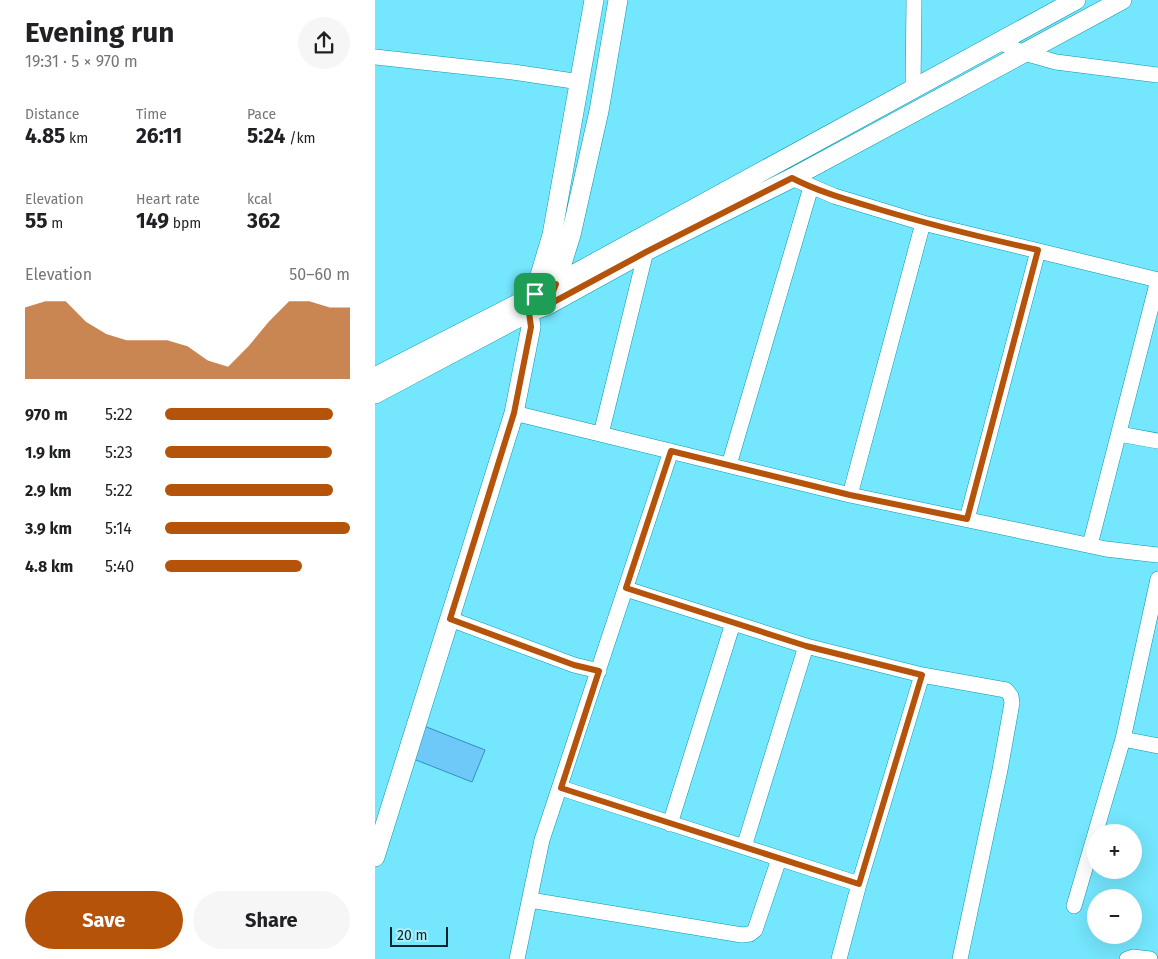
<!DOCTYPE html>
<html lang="en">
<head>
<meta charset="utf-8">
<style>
	:root { --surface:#fff; --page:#f6f6f6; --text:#202124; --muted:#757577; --accent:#b45309 }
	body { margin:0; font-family:"Fira Sans",sans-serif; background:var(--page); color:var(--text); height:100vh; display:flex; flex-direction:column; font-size:19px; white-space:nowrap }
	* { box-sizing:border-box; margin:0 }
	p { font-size:16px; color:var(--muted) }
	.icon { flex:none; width:28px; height:28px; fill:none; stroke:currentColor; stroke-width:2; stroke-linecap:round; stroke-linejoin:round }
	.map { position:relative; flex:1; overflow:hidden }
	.sheet { display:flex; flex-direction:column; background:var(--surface); width:375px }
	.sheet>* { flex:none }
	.controls { position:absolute; left:712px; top:824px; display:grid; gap:10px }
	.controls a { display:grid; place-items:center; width:55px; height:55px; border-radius:50%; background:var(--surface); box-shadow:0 5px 20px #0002; font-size:25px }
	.scale { position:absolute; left:15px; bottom:12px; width:58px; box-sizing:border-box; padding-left:5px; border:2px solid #00252c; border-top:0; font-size:14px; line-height:18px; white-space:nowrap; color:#00252c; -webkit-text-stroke:4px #aeecf9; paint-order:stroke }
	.pin { position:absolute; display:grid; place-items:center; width:42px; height:42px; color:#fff; margin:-21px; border-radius:10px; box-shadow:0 2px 8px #0006 }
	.round { display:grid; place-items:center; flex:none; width:52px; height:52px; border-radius:26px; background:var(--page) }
	.overview { display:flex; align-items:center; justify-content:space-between; height:85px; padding:0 25px }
	h1 { font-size:28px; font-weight:700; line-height:38px }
	.figures { display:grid; grid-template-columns:repeat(3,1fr); gap:8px; height:85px; padding:5px 25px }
	.figures div { display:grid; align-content:center }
	.figures b { font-size:21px; font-weight:700 }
	.figures small { font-size:14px; font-weight:400 }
	.figures p { font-size:14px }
	.chart { height:140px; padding:10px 25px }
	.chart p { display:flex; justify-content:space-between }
	.chart svg { width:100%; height:90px; margin-top:5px; fill:var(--accent); opacity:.7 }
	.button { display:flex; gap:10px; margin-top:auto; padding:10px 25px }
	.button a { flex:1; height:58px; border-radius:30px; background:var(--accent); color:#fff; font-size:20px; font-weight:700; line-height:58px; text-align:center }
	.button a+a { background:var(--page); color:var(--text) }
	ul { padding:0 25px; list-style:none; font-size:16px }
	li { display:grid; grid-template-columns:80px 60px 1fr; align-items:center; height:38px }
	li i { height:12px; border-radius:6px; background:var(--accent) }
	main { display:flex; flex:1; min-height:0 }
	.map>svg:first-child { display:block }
	.building { fill:#6ec9f8; stroke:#3290bc }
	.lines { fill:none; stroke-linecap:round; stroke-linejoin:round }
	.minor-casing { stroke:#0999af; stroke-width:16 }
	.tertiary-casing { stroke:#0999af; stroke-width:20 }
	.minor { stroke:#fff; stroke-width:15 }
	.tertiary { stroke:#fff; stroke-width:19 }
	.route-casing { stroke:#fff; stroke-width:10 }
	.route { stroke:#b45309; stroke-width:6 }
</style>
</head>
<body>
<main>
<section class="sheet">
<div class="overview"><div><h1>Evening run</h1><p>19:31 · 5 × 970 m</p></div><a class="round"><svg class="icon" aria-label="share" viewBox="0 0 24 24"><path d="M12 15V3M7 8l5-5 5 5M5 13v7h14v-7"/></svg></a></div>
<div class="figures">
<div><p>Distance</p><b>4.85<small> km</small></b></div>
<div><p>Time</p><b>26:11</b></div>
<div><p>Pace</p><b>5:24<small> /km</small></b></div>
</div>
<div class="figures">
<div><p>Elevation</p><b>55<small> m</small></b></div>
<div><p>Heart rate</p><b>149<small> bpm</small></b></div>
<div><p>kcal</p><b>362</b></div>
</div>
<div class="chart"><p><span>Elevation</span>50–60 m</p>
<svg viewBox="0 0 160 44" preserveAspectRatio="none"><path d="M0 44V9L10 6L20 6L30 16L40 22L50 25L60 25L70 25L80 28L90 35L100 38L110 28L120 16L130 6L140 6L150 9L160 9V44z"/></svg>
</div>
<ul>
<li><b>970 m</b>5:22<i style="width:91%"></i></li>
<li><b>1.9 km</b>5:23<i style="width:90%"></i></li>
<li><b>2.9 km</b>5:22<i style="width:91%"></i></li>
<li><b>3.9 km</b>5:14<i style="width:100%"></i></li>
<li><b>4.8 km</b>5:40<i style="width:74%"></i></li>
</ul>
<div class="button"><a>Save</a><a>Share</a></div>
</section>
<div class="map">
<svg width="783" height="959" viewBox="0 0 783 959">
	<rect width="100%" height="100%" fill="#74e6fd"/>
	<!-- building -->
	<path class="building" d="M49,726L110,750L97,782L36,758Z"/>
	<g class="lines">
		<defs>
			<path id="minor" d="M624,42L649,53L681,62L783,75
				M0,57L138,72L205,82
				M538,89L539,0
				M417,178L459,196L548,223L783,280
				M139,413L475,495L731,549L783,555
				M226,434L271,251
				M744,434L783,441
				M354,465L436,187
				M475,495L548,223
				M592,519L663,251
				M715,545L783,280
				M251,589L431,646L547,675L631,690L636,696L637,703L625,770L585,959
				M75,619L199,665L224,671
				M748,739L783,746
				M186,788L484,884
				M295,824L358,623
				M369,847L431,646
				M155,900L367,935L375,934L380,930L404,859
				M699,906L748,739L783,579
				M142,959L167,840L296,451
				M464,959L484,884L547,675
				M752,959L758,957L775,959"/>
			<path id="tertiary" d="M179,289L196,235L224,111L243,0
				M0,377L181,284L701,0
				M0,394L154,312L173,305L271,251L417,178L747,0
				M0,857L139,413L156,327L154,312L177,235L219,0"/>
		</defs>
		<!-- minor casing -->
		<use href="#minor" class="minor-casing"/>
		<!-- tertiary casing -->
		<use href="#tertiary" class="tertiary-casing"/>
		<!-- minor -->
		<use href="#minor" class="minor"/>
		<!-- tertiary -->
		<use href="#tertiary" class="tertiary"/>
	</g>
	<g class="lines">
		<defs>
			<path id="route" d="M417,178C444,192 473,200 503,209C556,225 609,238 663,250L592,519L475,495L296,451L251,588L431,646L547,675L484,884L186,788L224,671L199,665L75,619L139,413L156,327L154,312L160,294L181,284L173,305L271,252Z"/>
		</defs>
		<!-- route casing -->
		<use href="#route" class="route-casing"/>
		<!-- route -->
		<use href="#route" class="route"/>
	</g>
</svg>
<div class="controls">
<a>+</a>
<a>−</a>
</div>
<div class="scale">20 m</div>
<div class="pin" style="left:160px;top:294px;background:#1e9e55"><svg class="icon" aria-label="arrive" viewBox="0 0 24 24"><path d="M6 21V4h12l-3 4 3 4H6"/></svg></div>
</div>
</main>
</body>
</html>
